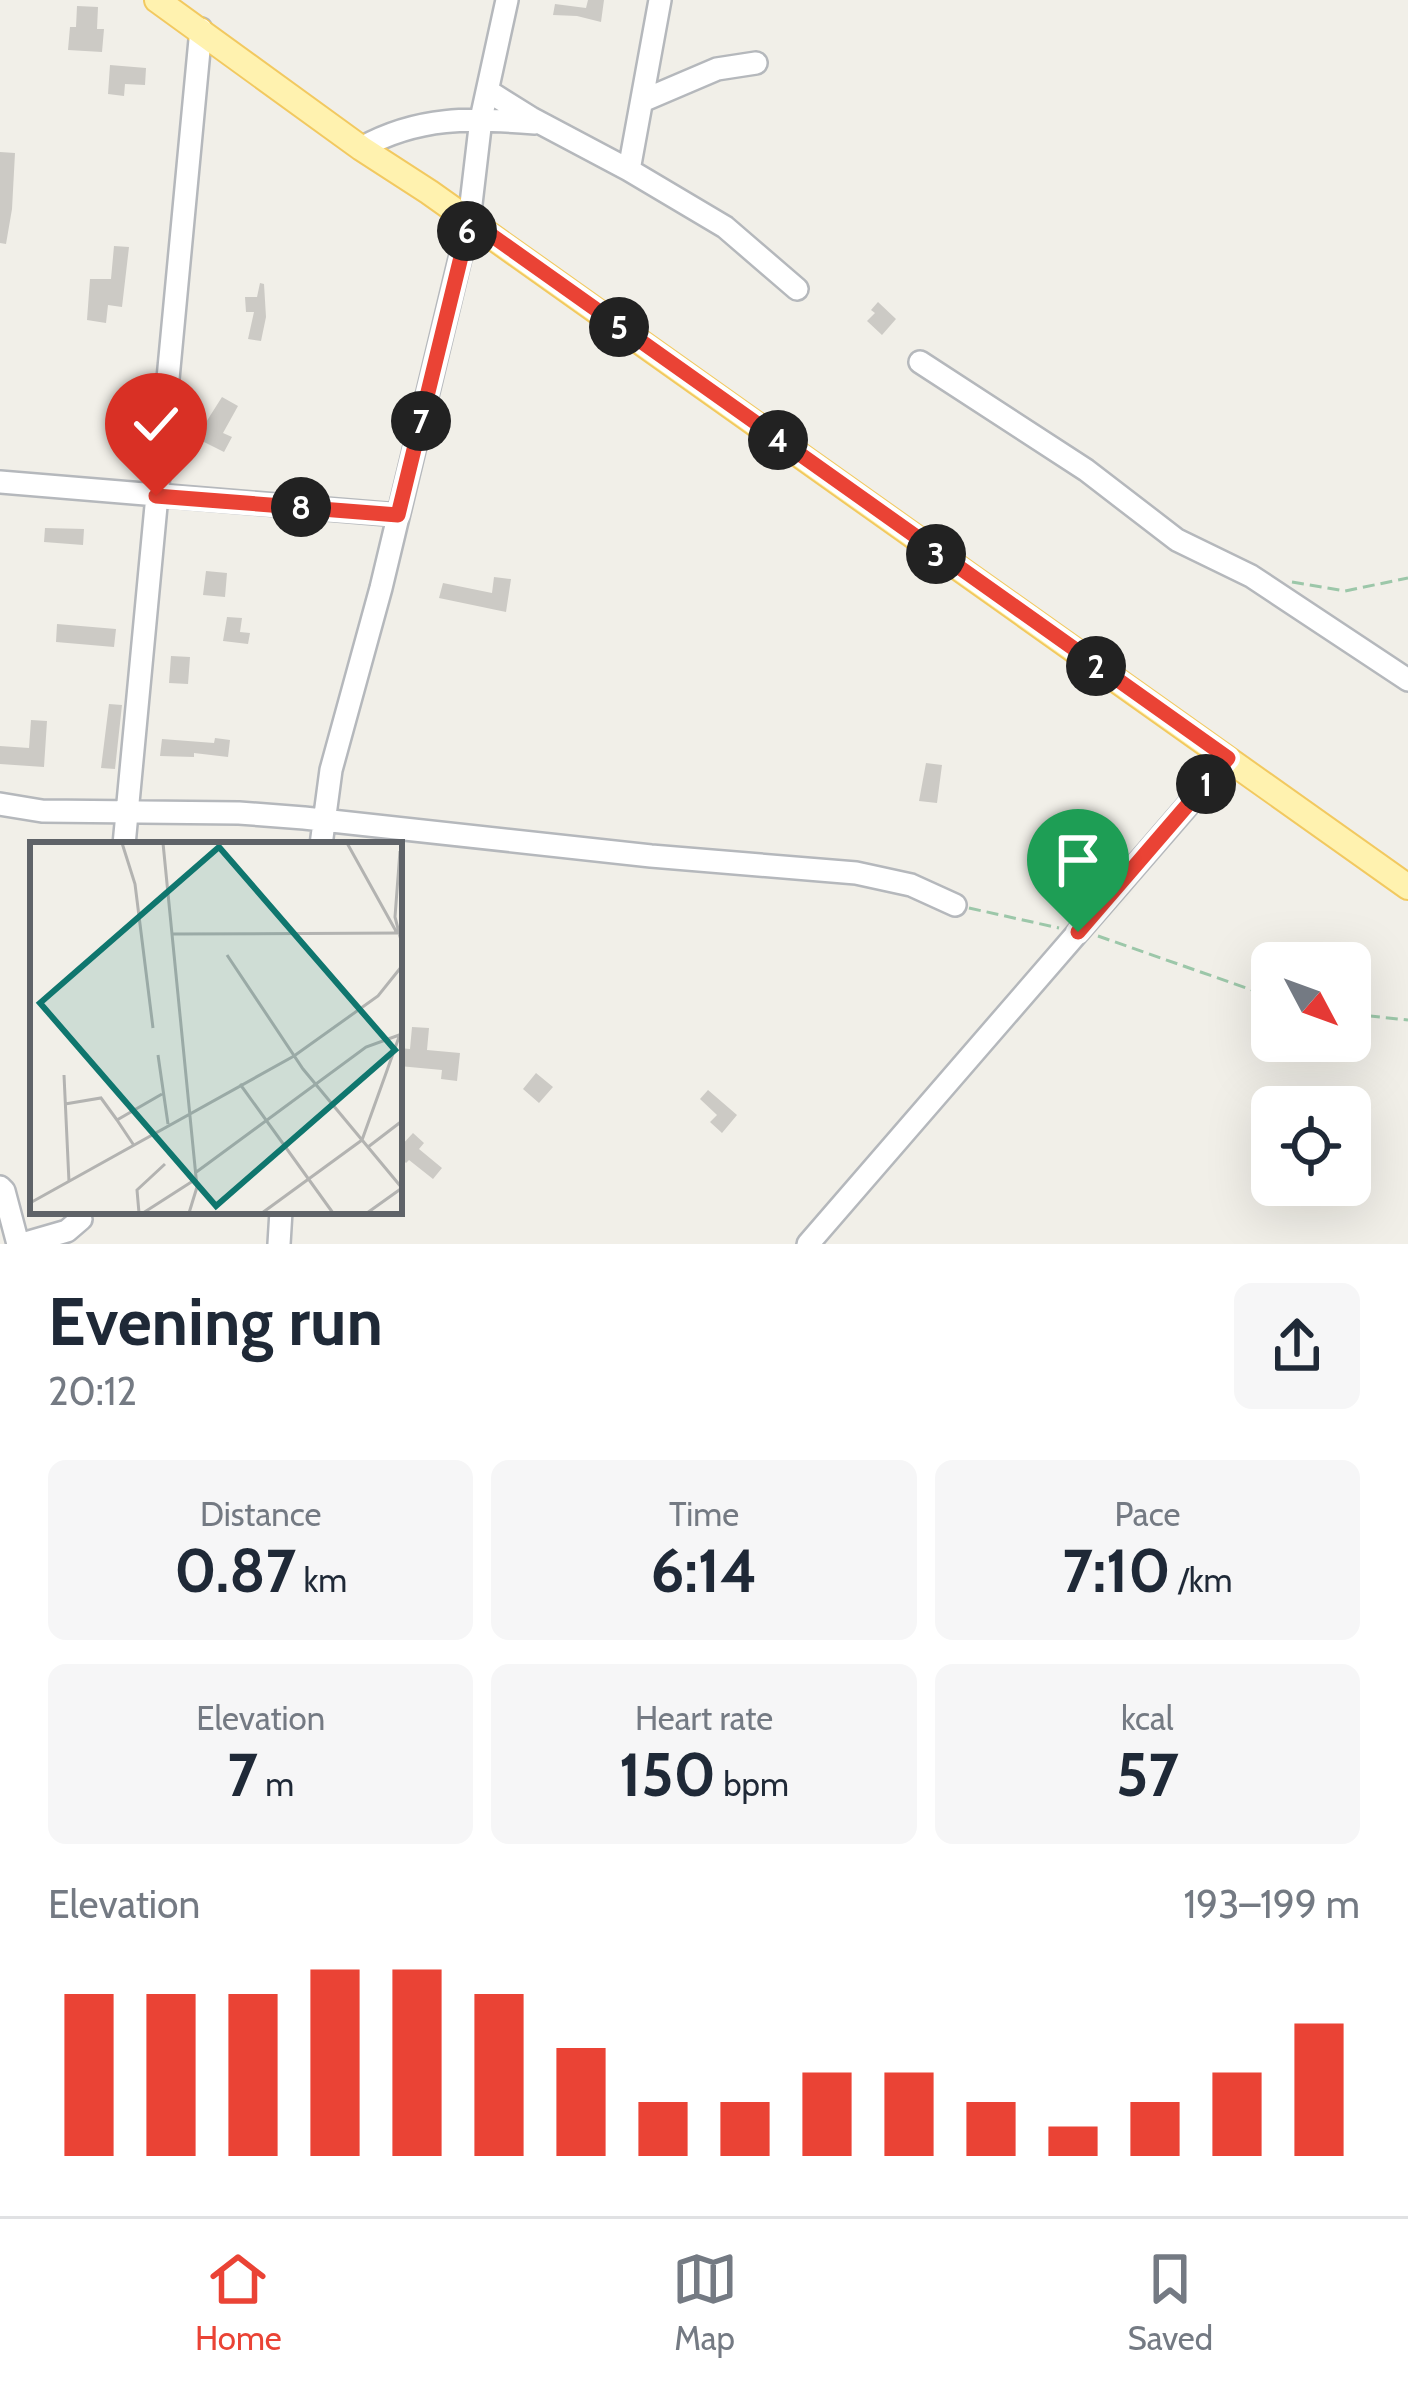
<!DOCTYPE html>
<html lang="en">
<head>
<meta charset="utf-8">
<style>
	:root { --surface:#fff; --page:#f6f6f7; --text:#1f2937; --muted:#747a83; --line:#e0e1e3; --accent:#ea4335 }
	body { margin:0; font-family:Cabin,sans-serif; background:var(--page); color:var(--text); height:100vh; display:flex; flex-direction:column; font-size:45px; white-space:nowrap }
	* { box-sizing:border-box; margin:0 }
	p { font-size:39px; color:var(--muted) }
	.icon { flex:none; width:66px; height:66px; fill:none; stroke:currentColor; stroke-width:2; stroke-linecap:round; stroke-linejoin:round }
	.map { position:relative; height:1244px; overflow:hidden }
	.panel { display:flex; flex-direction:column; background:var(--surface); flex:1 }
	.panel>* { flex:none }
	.needle { width:78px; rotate:131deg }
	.buttons { position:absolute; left:1251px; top:942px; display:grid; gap:24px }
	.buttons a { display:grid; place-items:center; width:120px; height:120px; border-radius:18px; background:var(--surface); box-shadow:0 12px 48px #0002; font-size:60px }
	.pin { position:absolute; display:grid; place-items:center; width:102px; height:102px; color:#fff; margin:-123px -51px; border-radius:50% 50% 50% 0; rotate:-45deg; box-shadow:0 0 12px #0007 }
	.pin .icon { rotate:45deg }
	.km { position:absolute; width:60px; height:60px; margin:-30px; border-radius:50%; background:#222; color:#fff; font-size:33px; line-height:60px; text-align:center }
	.round { display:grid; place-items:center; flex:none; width:126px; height:126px; border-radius:18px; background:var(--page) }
	.headline { display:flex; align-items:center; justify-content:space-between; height:204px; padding:0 48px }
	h1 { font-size:66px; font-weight:700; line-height:90px }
	.stats { display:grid; grid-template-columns:repeat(3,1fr); gap:18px; height:204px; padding:12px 48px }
	.stats div { display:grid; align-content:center; border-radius:18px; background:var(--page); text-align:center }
	.stats b { font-size:60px; font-weight:700 }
	.stats small { font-size:33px; font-weight:400 }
	.stats p { font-size:33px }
	.chart { height:336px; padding:24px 48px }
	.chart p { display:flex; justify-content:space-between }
	.chart svg { width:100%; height:216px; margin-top:12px; stroke:var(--accent); stroke-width:6 }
	.tab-bar { display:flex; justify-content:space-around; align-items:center; height:168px; border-top:3px solid var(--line); background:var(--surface); font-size:33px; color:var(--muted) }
	.tab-bar a { display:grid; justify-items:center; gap:6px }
	.tab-bar .on { color:var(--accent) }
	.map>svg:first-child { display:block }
	.building { fill:#cccac5 }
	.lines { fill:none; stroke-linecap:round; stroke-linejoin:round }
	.minor-casing { stroke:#b5b8bc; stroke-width:26 }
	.major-casing { stroke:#f2c960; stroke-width:28 }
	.path { stroke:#9cc7a9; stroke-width:3; stroke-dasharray:12 6; stroke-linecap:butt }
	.minor { stroke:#fff; stroke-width:21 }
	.major { stroke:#fff2af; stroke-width:24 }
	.route-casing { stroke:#fff; stroke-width:24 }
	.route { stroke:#ea4335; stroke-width:15 }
	.inset-road { fill:none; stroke:#b3b3b1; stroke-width:3 }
	.view { fill:#0f766e; fill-opacity:0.15; stroke:#0f766e; stroke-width:6 }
	.inset-edge { fill:none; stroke:#5f6368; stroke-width:6 }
</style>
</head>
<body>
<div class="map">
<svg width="1408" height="1244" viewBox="0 0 1408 1244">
	<rect width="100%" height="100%" fill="#f1efe8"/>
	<!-- building -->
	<path class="building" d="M588,0H604L601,22L577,16L553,15L555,4L586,8Z
		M77,6L98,7L97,29H104L102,52L68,50L70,27H76Z
		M110,65L146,68L145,85L125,84L124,96L108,94Z
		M0,152L15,153L12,209L6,244L0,243Z
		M114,246L129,247L122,307L108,305L106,323L87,320L90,279H111Z
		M260,283L264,284L266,317L261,341L248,339L254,312H246L245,297H257Z
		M878,302L896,319L882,335L867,321L875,313L871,310Z
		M222,397L238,406L223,433L232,437L224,452L196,438Z
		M45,528L84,529L83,545L44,542Z
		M206,571L227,573L225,597L203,595Z
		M494,577L511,579L506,612L439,598L443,583L492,593Z
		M227,617L242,618L240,632L250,633L248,644L223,641Z
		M57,624L116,629L114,647L56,642Z
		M171,656L190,657L188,684L169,683Z
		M109,704L122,705L115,769L101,768Z
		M31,720L47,721L44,767L0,764V746L29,748Z
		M215,738L230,740L228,757L194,753V757L160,756L162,739L214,743Z
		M926,763L942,765L937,803L919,801Z
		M412,1027L429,1028L427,1050L460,1053L457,1081L441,1079L442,1070L399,1066V1048L410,1049Z
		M536,1073L553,1087L539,1103L523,1089Z
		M708,1090L737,1115L722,1133L710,1122L717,1115L700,1099Z
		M413,1133L424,1143L419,1149L442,1168L433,1179L409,1160L406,1163L399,1156V1148Z"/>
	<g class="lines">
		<defs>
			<path id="minor" d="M488,91L531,118L629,170L725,227L797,289
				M642,101L717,69L756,63
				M361,148C419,116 470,118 535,123
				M629,170L660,0
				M920,362L1086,470L1177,540L1251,576L1408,680
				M0,482L398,515
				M0,804L42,811L239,813L304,818L651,856L856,873L911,885L955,905
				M124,845L201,29
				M321,845L331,770L381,588L469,221L481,119L507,0
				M0,1187L4,1191L18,1244
				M22,1244L67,1231L81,1219
				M279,1244L281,1211
				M808,1244L1228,759"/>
			<path id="major" d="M157,0L361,148L429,192L1408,887"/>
		</defs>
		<!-- minor casing -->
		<use href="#minor" class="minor-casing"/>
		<!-- major casing -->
		<use href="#major" class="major-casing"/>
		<!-- path -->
		<path class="path" d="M1292,582L1345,591L1408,578
			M969,908L1059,928
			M1098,936L1272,997
			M1350,1014L1408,1020"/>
		<!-- minor -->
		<use href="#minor" class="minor"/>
		<!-- major -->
		<use href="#major" class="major"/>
	</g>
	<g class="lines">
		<defs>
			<path id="route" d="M156,496L398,515L470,220L1228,758L1078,932"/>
		</defs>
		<!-- route casing -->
		<use href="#route" class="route-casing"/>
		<!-- route -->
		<use href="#route" class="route"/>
	</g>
	<!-- overview -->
	<g transform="translate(30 842)">
		<rect width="372" height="372" fill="#f1efe8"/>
		<path class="inset-road" d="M92,1L105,42L123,186M133,1L167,345L159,371M317,1L367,91M370,9L365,75L372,102M142,92L372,91M197,113L273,227L372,346M128,213L138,282M34,233L39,340M210,242L303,371M35,262L71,256L87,278M103,302L87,278L132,252M338,305L372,279M165,331L336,205L372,192M0,361L264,214L348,154L372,124M109,371L107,348L135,322M113,371L166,337M232,371L332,298L369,195M337,371L372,346"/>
		<path class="view" d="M189,5L365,208L186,364L10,161Z"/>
		<rect width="372" height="372" class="inset-edge"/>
	</g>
</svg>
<div class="buttons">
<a><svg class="needle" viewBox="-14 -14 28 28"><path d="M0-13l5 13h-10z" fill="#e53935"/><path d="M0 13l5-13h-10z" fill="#747a83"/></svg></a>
<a><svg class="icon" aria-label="locate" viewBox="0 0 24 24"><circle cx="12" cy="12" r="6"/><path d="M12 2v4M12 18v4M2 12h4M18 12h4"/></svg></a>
</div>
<div class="pin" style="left:1078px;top:932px;background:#1e9e55"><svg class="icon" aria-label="arrive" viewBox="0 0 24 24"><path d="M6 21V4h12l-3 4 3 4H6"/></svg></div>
<div class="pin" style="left:156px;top:496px;background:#d93025"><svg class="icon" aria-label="check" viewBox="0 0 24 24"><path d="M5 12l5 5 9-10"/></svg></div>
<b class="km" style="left:1206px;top:784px">1</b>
<b class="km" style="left:1096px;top:666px">2</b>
<b class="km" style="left:936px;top:554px">3</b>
<b class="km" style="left:778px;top:440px">4</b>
<b class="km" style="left:619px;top:327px">5</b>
<b class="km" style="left:467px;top:231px">6</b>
<b class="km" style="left:421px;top:421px">7</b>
<b class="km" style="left:301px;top:507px">8</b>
</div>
<section class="panel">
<div class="headline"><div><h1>Evening run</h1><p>20:12</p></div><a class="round"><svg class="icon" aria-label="share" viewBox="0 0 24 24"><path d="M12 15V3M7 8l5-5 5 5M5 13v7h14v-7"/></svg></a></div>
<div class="stats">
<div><p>Distance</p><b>0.87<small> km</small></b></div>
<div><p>Time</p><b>6:14</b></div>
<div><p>Pace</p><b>7:10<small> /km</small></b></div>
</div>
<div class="stats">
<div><p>Elevation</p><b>7<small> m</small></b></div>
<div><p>Heart rate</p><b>150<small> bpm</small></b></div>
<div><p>kcal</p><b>57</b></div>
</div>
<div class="chart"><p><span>Elevation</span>193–199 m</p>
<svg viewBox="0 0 160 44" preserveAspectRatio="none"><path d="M5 44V11M15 44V11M25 44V11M35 44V6M45 44V6M55 44V11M65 44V22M75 44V33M85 44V33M95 44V27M105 44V27M115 44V33M125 44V38M135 44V33M145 44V27M155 44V17"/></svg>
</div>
</section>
<nav class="tab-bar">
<a class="on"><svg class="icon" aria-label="home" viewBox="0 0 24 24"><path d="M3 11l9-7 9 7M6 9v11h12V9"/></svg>Home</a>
<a><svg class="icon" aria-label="map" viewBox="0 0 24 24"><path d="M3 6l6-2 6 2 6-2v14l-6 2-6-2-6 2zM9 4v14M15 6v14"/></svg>Map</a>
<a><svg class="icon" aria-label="saved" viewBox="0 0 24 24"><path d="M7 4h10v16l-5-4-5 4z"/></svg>Saved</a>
</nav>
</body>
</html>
